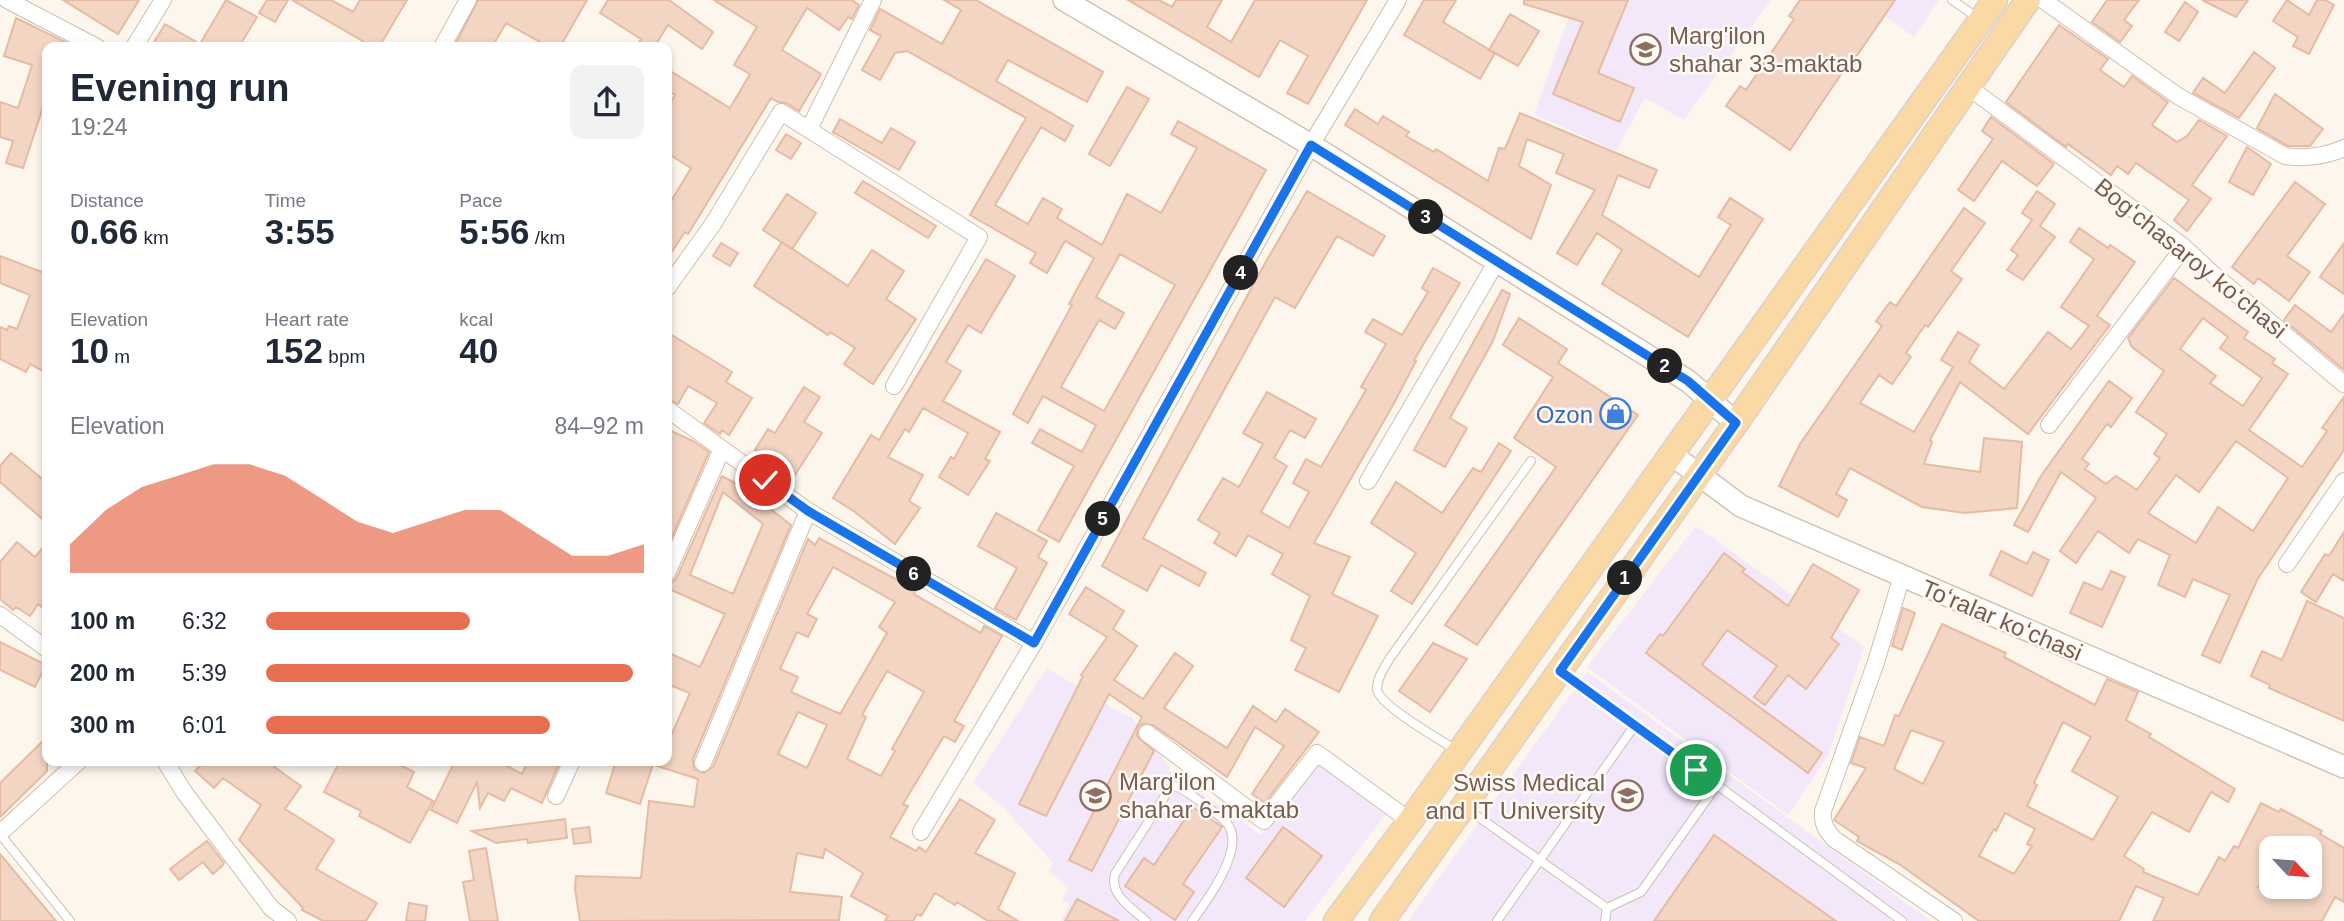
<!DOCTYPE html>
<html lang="en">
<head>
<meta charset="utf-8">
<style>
	:root { --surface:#fff; --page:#f2f2f3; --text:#1f2937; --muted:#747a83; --accent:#e76f51 }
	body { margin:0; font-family:Arial,sans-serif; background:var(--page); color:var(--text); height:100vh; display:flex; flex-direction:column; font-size:26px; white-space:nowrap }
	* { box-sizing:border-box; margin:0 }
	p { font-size:23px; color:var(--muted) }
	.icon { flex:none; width:38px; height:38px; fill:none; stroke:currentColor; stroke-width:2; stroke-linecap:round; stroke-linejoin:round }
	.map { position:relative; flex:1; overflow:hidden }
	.panel { position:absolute; left:42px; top:42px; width:630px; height:724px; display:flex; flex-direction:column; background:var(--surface); border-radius:14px; box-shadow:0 4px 10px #0003 }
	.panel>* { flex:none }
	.needle { width:46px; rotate:116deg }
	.buttons { position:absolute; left:2259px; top:836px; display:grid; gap:14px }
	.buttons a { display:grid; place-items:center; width:63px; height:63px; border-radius:14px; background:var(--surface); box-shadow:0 4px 10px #0003; font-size:35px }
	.pin { position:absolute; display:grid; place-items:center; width:60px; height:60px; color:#fff; margin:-30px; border:4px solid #fff; border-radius:50%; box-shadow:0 2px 7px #0007 }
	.km { position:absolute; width:35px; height:35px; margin:-18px; border-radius:50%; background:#222; color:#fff; font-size:19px; line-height:35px; text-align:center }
	.round { display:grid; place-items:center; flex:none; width:74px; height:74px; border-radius:14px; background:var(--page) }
	.summary { display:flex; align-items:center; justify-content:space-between; height:119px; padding:0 28px }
	h1 { font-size:38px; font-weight:800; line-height:52px }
	.metrics { display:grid; grid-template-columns:repeat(3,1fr); gap:10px; height:119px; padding:7px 28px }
	.metrics div { display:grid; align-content:center }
	.metrics b { font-size:35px; font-weight:800 }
	.metrics small { font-size:19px; font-weight:400 }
	.metrics p { font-size:19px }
	.chart { height:196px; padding:14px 28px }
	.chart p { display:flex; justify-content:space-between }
	.chart svg { width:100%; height:126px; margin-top:7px; fill:var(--accent); opacity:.7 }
	ul { padding:0 28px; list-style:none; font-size:23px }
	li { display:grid; grid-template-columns:112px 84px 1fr; align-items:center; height:52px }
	li i { height:18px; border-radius:9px; background:var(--accent) }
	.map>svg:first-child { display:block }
	.education { fill:#f3e8fa }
	.building { fill:#f3d5c3; stroke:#e6bba3; stroke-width:2; fill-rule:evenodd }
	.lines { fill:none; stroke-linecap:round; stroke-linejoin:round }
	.lane-casing { stroke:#d1beb0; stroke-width:10 }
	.street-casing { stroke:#d1beb0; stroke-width:18 }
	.secondary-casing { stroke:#d6c0b0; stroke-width:24 }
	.primary-casing { stroke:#dad1cd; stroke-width:27 }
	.lane { stroke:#fff; stroke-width:8 }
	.street { stroke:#fff; stroke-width:16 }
	.secondary { stroke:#fff; stroke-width:21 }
	.primary { stroke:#fbd9a5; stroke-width:24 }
	.route-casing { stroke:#fff; stroke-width:14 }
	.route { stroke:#1a73e8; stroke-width:9 }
	.labels { text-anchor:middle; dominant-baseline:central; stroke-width:5; stroke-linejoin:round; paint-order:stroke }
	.education-label { font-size:24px; fill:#785e54; stroke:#fffaf3; text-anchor:start }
	.street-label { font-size:24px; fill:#7a5c4d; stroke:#fffaf3 }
	.shop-label { font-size:24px; fill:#366cbe; stroke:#fffaf3; text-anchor:end }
</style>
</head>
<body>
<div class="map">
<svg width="2344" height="921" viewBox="0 0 2344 921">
	<rect width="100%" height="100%" fill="#fdf6ec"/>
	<!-- education -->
	<path class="education" d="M1575,0H1771L1684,120L1645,98L1616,151L1534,114Z
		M1862,0H1939L1914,37Z
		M1696,526L1864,647L1828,756L1788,815L1587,667Z
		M1047,668L1128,717L1131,716L1170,768L1168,770L1261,835L1316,762L1385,815L1305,921H1061L1069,904L1062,900L1069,888L1049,871L1053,863L1003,807L973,783Z
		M1587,672L1931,921H1408Z"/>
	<!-- building -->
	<path class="building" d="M63,0H139L118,34Z
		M226,0L257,17L239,47H151L165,24L200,44Z
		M267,0H288L275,22L259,13Z
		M292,0H331L353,12L360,0H407L379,47H373Z
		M478,0H587L560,47H549L506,23L492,47H454Z
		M608,0H669L713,32L702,49L668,25L654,47H636L641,39L600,13Z
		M714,0H852L859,5L852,19L848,17L839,30L807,8L782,50L821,74L799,111L786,103L778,102L771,98L688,234L685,232L667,259V208L691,168L667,153V109L675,95L667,90V69L730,108L750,74L734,65L757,27Z
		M944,0H976L1103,72L1087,102L1008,60L996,81L1073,126L1065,141L1041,127L995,205L1028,224L1043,198L1062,209L1057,218L1102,245L1127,194L1161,213L1197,148L1171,134L1178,121L1266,170L1059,542L1038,530L1074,466L1032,443L1040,429L1082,452L1096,425L1043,396L1028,423L1013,414L1072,305L1069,304L1094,258L1065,241L1047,273L1030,263L1036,253L970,215L1026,118L907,51L895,53L880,80L862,70L881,36L870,30L880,9L942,44L961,10ZM1120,254L1175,285L1104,411L1061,387L1099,320L1115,329L1124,313L1096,297Z
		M1128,0H1159L1172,7L1176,0H1222L1207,27L1231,42L1255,0H1367L1308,104L1287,93L1308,56L1280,40L1259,77Z
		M1424,0H1456L1443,22L1495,53L1480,79L1404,35Z
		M1524,0H1628L1598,73L1634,88L1620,122L1553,94L1583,22L1524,4Z
		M1800,0H1895L1856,57L1854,55L1790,150L1726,106L1740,86L1746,90L1794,19L1789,16Z
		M2107,0H2139L2124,20L2132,26L2120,42L2092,22Z
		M2202,0H2248L2236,17Z
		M2287,0L2309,15L2317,0H2325L2334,5L2309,54L2293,46L2298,37L2273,21Z
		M2185,2L2198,12L2179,41L2165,32Z
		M1510,14L1539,31L1518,66L1489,50Z
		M16,18L65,42L63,47H47V95L23,168L6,163L13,141L0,137V102L18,108L32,65L4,56Z
		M2059,25L2108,59L2100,70L2124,87L2132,76L2168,102L2152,125L2177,142L2187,136L2199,120L2227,136L2192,185L2211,199L2187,231L2174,220L2189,200L2136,163L2128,174L2117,166L2111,175L2068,144L2066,147L2006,102Z
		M2254,52L2275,68L2239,118L2193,93L2203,78L2225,93Z
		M1127,87L1149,99L1110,166L1089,154Z
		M2275,94L2323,129L2310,146H2288L2257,128Z
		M1355,109L1378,124L1383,116L1409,132L1406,136L1434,152L1436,149L1488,181L1499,148L1505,149L1520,113L1657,170L1649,188L1618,175L1602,215L1699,277L1731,225L1718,217L1730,198L1763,219L1688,337L1602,284L1622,250L1597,233L1577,265L1557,253L1595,190L1556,173L1564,154L1527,139L1519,166L1551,185L1531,239L1345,125Z
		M1991,117L2054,164L2037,186L2002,161L1974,201L1958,190L1993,139L1982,131Z
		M840,119L882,143L891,128L915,142L899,170L833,132Z
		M786,134L801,143L791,159L776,150Z
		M2247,147L2271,164L2253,195L2229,182Z
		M863,181L936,226L928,238L855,193Z
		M2295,182L2325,204L2287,256L2310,272L2289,301L2258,278L2254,284L2232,267Z
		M1307,191L1385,236L1373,256L1337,236L1295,308L1275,297L1143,538L1206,573L1199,586L1161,565L1147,591L1102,566L1260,272Z
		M2037,191L2055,204L2040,226L2055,237L2023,280L2007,270L2018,255L2011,250L2032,220L2022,213Z
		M787,194L816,213L792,249L763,230Z
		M1964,208L1985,223L1951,271L1962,279L1928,327L1925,325L1906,353L1911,357L1892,384L1879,375L1860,403L1914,432L1953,367L1941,360L1958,332L1979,345L1969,362L2004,389L2048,332L2071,349L2089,326L2061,307L2094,259L2070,242L2079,228L2108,248L2110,245L2135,262L2097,316L2110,325L2028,434L1960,382L1930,440L1932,442L1924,464L1980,472L1984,438L2022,442L2017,508L1965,513L1922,507L1850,468L1836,494L1847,500L1838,517L1779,486L1800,444L1882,326L1876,321L1890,302L1896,306Z
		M782,242L848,286L872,250L904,271L886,299L916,319L873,384L844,364L855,348L830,332L828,335L754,286Z
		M721,243L738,253L730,266L713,256Z
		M2344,243V294L2320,277Z
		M0,256L47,274V373L30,364L26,372L0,359V327L7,330L9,326L17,329L30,295L0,283Z
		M986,259L1015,276L981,333L968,325L946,362L961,371L943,401L1000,432L985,459L990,461L968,495L939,477L951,457L954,459L968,433L923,408L909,432L905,429L888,457L923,475L909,501L920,508L895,544L855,512L833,498L871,435L879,440Z
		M1433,268L1460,283L1414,360L1416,361L1393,405L1314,543L1350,557L1332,594L1378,616L1339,692L1295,670L1306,648L1291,640L1310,596L1272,574L1283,554L1248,535L1236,556L1214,543L1220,533L1198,520L1223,478L1239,487L1263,444L1243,433L1267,392L1316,419L1305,438L1290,430L1274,458L1287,466L1261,512L1289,528L1309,492L1293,483L1306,459L1321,467L1366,390L1361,387L1386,344L1365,332L1373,319L1402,335L1428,292L1422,288Z
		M2174,278L2248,332L2244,338L2275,359L2272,363L2288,374L2249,430L2302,467L2327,431L2322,428L2344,397V450L2257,580L2220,663L2202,655L2230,595L2193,579L2185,597L2158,585L2170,555L2138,539L2129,553L2098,531L2076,563L2060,551L2096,498L2061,472L2028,532L2014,525L2041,476L2109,381L2132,398L2111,427L2107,424L2082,459L2089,464L2085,469L2106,484L2116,476L2137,490L2160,458L2154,454L2167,434L2136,412L2164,371L2132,347L2128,338ZM2203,318L2228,337L2220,348L2262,378L2243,406L2210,383L2216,376L2180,349ZM2236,441L2288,478L2253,531L2218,507L2196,543L2148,513L2176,475L2199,492Z
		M1502,290L1510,294L1493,341L1450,418L1467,428L1445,467L1414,450Z
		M2295,305L2331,332L2344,314V370L2284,320Z
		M1519,318L1567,349L1558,363L1638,415L1477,645L1445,625L1556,467L1514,438L1553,377L1503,345Z
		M667,332L732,372L726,382L752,398L729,435L722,430L720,434L704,423L717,403L688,386L678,404L667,399Z
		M804,387L820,397L804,422L822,433L795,475L755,450L768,429L775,433Z
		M667,429L693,441L709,452L667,548Z
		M1499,443L1511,451L1412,604L1391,591L1416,553L1371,523L1396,482L1442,513L1473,468L1481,472Z
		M11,453L47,483V523L0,482V466Z
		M722,476L742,487L791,525L693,759L694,769L704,773L713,767L808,539L815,545L819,538L916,590L914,594L981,633L984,626L1002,636L954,721L964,726L955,742L944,736L903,804L908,806L890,837L916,851L919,847L926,852L960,799L995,820L975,853L1015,873L998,909L1018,921H988L957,902L955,905L935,893L921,916L917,914L913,921H885L888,916L851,896L863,873L825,849L823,858L797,853L790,892L842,897L839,920L580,921L575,889L576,876L641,878L649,801L694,807L698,779L657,766L660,761H667V745L690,693L667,684V652L700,667L725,614L667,588V583L673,582L677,577ZM723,492L763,524L733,594L690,575ZM833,567L895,602L879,627L887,633L840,714L791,692L798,677L780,669L797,632L808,637L817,619L807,614ZM887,671L924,692L892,749L895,751L881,776L847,759L866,717L862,715ZM798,712L827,725L807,768L778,754Z
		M996,513L1047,541L1038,557L1047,563L1016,620L995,608L1017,568L978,546Z
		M2344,532V581L2333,574L2316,602L2301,592L2325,554L2329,556Z
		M17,542L35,557L47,543V611L38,604L30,616L16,607L13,610L0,599V562Z
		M2001,551L2027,564L2033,552L2049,560L2032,596L1990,575Z
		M1724,553L1745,569L1742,572L1788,606L1813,564L1859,590L1831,638L1839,644L1806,689L1788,675L1765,705L1754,697L1777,666L1727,630L1702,665L1822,753L1808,773L1646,653L1660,634L1663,636Z
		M2111,571L2125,577L2102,627L2070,613L2084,582L2102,590Z
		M1086,587L1124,611L1113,629L1137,646L1114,680L1143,699L1175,653L1193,666L1164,708L1227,748L1253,706L1276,722L1285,709L1319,732L1265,803L1252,794L1284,746L1255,727L1227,777L1153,725L1142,724L1138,727L1137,736L1154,751L1092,871L1069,860L1142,717L1109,694L1046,816L1019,804L1083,676L1081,675L1107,637L1069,614Z
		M2307,601L2344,618V721L2269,688L2270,685L2251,676L2262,651L2282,660Z
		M1903,608L1915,613L1902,650L1892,646Z
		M1942,624L2006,653L2004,657L2095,705L2107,679L2138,692L2126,720L2151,734L2149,737L2235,789L2228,802L2211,792L2189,832L2152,812L2124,856L2144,869L2143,872L2198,895L2219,857L2225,861L2234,846L2238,848L2261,803L2279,812L2281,809L2322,831L2320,834L2344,848V902L2335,897L2322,921H2153L2164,898L2136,886L2119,921H1979L1899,864L1857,841L1859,837L1834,820L1866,768L1851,763L1860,737L1884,746L1895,715L1899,716ZM2063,722L2091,737L2072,771L2118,797L2093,840L2027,806L2037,785L2034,783ZM1911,730L1944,742L1923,784L1894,769ZM2005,813L2035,829L2027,844L2032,846L2014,874L1979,856L1994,829L1996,831ZM2272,849H2310V887H2258L2272,863Z
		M0,642L46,665L35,687L0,670Z
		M1433,643L1467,659L1430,712L1399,691Z
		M47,737V771L0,817V783Z
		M204,761H266L301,786L285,809L334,840L316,869L377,903L366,921H323L302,910L303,908L239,840L261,805L223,778L214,788L195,771Z
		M340,761H392L414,772L407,787L433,801L410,843L359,816L361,811L324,792Z
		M455,761H497L522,774L528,761H548L558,766L542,803L511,788L504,801L488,793L480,808L477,782L457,823L431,810Z
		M616,761H654L640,804L606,793Z
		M1193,807L1222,827L1183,884L1194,892L1175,920L1125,886L1144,858L1154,865Z
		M565,819L567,838L528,843L527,839L496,843L472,831Z
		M589,827L591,842L574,844L572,829Z
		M1283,827L1322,856L1284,907L1246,878Z
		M1714,835L1836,921H1654Z
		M207,841L224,863L222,866L213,874L203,862L179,880L170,869Z
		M486,848L498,921H470L463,882L474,880L469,851Z
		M0,854L34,895L56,921H0Z
		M1077,899L1119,921H1065Z
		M409,903L427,906L425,921H406Z"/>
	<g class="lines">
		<defs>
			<path id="lane" d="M1952,0L1978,18
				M1562,672L1717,785
				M1456,750C1441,740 1378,705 1377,689C1377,677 1385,667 1390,658L1531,461
				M1466,808L1607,908
				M0,834L70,921
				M1607,908L1641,892L1717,785L1902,921
				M1146,921C1132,908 1109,895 1115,874L1170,788L1174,786C1186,789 1196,799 1206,806C1215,813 1225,818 1230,828C1242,853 1207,901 1192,921
				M1497,921L1635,725
				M1605,921L1607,908"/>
			<path id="street" d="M7,0L97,47
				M2043,0L2178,96L2285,156C2304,159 2327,156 2344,148
				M134,47L163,0
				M442,47L468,0
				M1967,86L2184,247L2214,275L2344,384
				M809,129L873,0
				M667,288L713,224L781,112L979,237L894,386
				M667,409L808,511L1034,643
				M2049,425L2184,247
				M1368,481L1497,261
				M2287,564L2344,481
				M667,573L722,449
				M1902,576L1876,662L1823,811C1822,824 1826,830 1834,839L1954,921
				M0,615L47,649
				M1147,733L1264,821L1317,753L1410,821
				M165,761L184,792L271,908L288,921
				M703,763L808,511
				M556,796L572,761
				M921,832L1034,643L1311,145L1398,0
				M0,833L79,761"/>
			<path id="secondary" d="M1064,0L1311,145L1688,381L1736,423
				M1671,454L1741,506L2344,767"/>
			<path id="primary" d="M1336,921L1410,821L1995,0
				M1382,921L1736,423L2028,0"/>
		</defs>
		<!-- lane casing -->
		<use href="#lane" class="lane-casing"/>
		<!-- street casing -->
		<use href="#street" class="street-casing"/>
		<!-- secondary casing -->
		<use href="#secondary" class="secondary-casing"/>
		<!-- primary casing -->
		<use href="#primary" class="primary-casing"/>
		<!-- lane -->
		<use href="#lane" class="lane"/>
		<!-- street -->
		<use href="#street" class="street"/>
		<!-- secondary -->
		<use href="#secondary" class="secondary"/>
		<!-- primary -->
		<use href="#primary" class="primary"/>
	</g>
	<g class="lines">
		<defs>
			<path id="route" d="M765,480L808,511L1034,643L1311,145L1688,381L1736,423L1560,671L1696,770"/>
		</defs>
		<!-- route casing -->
		<use href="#route" class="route-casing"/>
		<!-- route -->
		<use href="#route" class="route"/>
	</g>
	<!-- icons -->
	<defs>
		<symbol id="school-ring" viewBox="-11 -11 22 22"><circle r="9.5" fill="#fffaf3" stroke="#8d6e63" stroke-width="1.5"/><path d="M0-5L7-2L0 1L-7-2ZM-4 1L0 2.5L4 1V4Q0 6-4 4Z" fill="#8d6e63"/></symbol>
		<symbol id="shop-ring" viewBox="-11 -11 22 22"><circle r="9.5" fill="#fffaf3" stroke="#3f7fe0" stroke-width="1.5"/><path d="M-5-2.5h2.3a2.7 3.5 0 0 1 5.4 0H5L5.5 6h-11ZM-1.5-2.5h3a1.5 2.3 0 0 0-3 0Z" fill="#3f7fe0"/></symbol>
		<symbol id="university-ring" viewBox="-11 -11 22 22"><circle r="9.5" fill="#fffaf3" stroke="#8d6e63" stroke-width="1.5"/><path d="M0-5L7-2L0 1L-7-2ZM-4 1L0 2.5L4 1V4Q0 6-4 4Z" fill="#8d6e63"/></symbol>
	</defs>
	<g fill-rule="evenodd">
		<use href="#school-ring" x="1628" y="32" width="35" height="35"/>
		<use href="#shop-ring" x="1598" y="396" width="35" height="35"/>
		<use href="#school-ring" x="1078" y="778" width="35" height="35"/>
		<use href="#university-ring" x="1610" y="778" width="35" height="35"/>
	</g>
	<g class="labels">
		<!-- education labels -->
		<g class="education-label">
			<text x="1669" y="35">Marg'ilon<tspan x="1669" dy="28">shahar 33-maktab</tspan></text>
			<text x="1119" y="781">Marg'ilon<tspan x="1119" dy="28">shahar 6-maktab</tspan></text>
			<text x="1605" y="782" text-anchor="end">Swiss Medical<tspan x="1605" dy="28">and IT University</tspan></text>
		</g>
		<!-- street labels -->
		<g class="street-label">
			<text transform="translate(2191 258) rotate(39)">Bogʻchasaroy koʻchasi</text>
			<text transform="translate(2002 620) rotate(23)">Toʻralar koʻchasi</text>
		</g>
		<!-- shop labels -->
		<g class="shop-label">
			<text x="1593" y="414">Ozon</text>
		</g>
	</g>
</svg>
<div class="buttons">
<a><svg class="needle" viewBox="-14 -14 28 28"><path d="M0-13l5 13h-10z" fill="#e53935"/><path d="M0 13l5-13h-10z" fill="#747a83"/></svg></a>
</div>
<div class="pin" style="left:1696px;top:770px;background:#1e9e55"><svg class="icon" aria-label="arrive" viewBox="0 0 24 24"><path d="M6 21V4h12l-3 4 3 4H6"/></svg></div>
<div class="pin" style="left:765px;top:480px;background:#d93025"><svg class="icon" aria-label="check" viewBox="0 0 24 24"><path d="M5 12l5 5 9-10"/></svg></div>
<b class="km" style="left:1625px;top:578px">1</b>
<b class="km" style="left:1665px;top:366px">2</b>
<b class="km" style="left:1426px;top:217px">3</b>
<b class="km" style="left:1241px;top:273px">4</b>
<b class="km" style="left:1103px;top:519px">5</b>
<b class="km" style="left:914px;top:574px">6</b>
<section class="panel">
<div class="summary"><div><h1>Evening run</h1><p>19:24</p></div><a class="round"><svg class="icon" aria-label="share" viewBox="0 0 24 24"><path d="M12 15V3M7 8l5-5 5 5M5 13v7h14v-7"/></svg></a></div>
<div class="metrics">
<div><p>Distance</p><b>0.66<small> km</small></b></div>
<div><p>Time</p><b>3:55</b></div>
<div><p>Pace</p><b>5:56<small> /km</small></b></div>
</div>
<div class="metrics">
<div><p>Elevation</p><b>10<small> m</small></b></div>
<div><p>Heart rate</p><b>152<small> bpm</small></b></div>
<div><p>kcal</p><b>40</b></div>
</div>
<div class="chart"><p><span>Elevation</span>84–92 m</p>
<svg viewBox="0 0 160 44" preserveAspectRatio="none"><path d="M0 44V34L10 22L20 14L30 10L40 6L50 6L60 10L70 18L80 26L90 30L100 26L110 22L120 22L130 30L140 38L150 38L160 34V44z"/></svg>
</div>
<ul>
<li><b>100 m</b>6:32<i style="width:54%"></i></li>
<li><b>200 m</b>5:39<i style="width:97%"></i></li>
<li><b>300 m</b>6:01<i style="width:75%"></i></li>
</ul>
</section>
</div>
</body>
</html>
